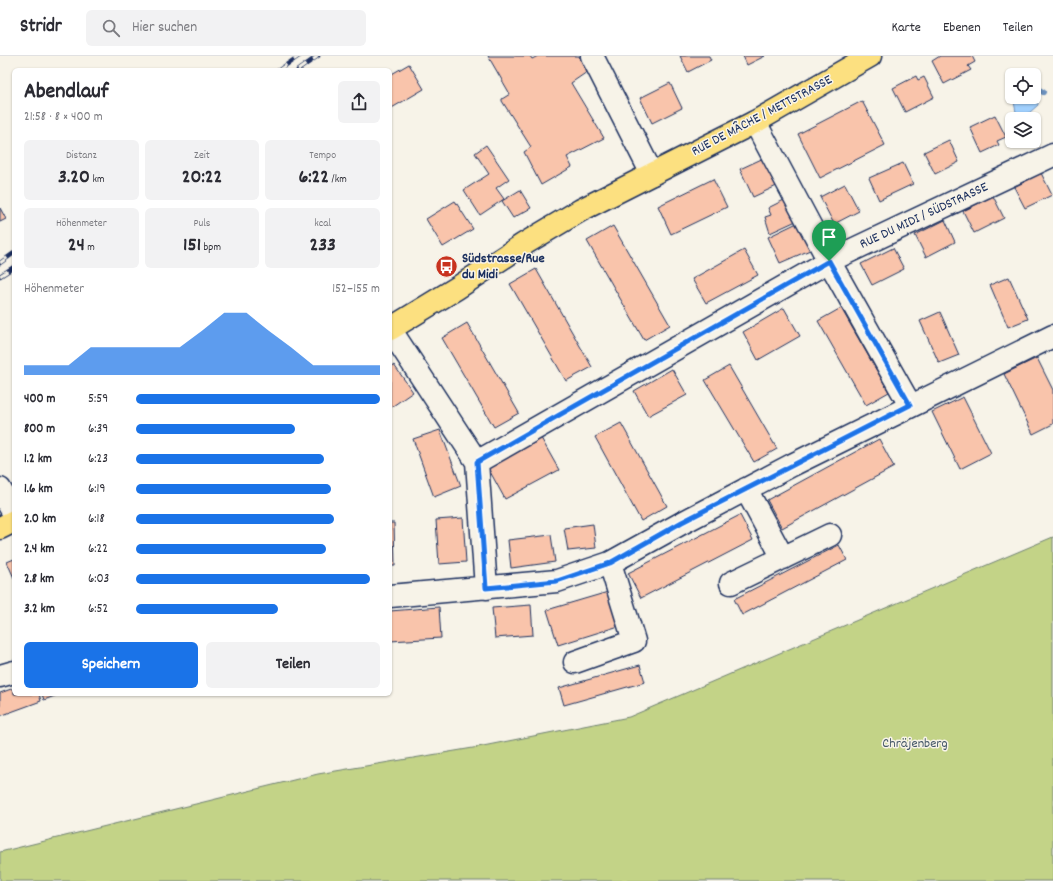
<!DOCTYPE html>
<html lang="de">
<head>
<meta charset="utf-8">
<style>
	:root { --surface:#fff; --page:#f2f2f3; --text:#2b2b33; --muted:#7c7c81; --line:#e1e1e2; --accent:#1a73e8 }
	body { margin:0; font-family:Dekko,sans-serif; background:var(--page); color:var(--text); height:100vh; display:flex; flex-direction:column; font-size:15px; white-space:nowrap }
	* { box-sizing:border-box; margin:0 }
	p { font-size:13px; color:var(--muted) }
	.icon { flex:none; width:22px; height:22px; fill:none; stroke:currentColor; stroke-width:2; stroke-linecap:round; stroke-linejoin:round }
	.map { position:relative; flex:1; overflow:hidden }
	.side { position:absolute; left:12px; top:12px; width:380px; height:628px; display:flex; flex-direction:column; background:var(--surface); border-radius:6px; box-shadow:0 1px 3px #0004 }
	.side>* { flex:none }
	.controls { position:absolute; left:1005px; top:12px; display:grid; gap:8px }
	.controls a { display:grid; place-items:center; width:36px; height:36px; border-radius:6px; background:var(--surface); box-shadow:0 1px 3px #0004; font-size:20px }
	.pin { position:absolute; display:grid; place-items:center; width:34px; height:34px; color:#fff; margin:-41px -17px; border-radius:50% 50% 50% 0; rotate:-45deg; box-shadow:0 0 4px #0007 }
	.pin .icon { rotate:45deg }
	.round { display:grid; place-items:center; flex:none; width:42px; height:42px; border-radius:6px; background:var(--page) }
	.overview { display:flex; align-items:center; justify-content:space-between; height:68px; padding:0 12px }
	h1 { font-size:22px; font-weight:700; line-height:30px }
	.metrics { display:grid; grid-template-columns:repeat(3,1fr); gap:6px; height:68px; padding:4px 12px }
	.metrics div { display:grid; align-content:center; border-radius:6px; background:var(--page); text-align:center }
	.metrics b { font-size:20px; font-weight:700 }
	.metrics small { font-size:11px; font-weight:400 }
	.metrics p { font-size:11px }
	.chart { height:112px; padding:8px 12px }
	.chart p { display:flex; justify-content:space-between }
	.chart svg { width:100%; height:72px; margin-top:4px; fill:var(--accent); opacity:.7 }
	.action { display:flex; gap:8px; margin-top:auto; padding:8px 12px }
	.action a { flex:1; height:46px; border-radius:6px; background:var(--accent); color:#fff; font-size:16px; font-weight:700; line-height:46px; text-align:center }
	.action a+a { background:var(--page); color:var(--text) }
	ul { padding:0 12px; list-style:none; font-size:13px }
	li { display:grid; grid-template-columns:64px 48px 1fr; align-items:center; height:30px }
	li i { height:10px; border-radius:5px; background:var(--accent) }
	header { display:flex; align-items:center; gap:24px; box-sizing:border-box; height:56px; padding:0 20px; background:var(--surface); border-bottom:1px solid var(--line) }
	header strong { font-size:19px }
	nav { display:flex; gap:22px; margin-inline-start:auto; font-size:14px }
	.search { width:280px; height:36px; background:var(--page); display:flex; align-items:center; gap:10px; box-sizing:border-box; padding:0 14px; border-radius:6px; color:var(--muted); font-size:15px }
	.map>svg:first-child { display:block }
	.green { fill:#c3d387; stroke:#6f8172 }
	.water { fill:#a1d0fd; stroke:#6b90bd }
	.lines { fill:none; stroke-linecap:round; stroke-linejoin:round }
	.stream { stroke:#6b90bd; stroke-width:6 }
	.building { fill:#f9c4ab; stroke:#1b2f5e }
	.minor-casing { stroke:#1b2f5e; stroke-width:25 }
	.major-casing { stroke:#1b2f5e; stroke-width:25 }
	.minor { stroke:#f7f3e8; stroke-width:22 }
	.major { stroke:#fce080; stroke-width:22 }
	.rail-casing { stroke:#1b2f5e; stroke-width:4.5 }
	.rail { stroke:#f7f3e8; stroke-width:3; stroke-dasharray:9; stroke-linecap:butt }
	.route-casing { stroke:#fff; stroke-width:8 }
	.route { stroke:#1a73e8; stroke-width:5 }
	.labels { text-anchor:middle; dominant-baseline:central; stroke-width:3; stroke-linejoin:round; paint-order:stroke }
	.street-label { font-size:14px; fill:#1b2f5e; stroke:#f7f3e8 }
	.poi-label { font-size:14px; font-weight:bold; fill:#1b2f5e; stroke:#f7f3e8; text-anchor:start }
	.park-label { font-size:14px; fill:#455868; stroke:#f7f3e8 }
</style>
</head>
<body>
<header>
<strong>Stridr</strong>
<div class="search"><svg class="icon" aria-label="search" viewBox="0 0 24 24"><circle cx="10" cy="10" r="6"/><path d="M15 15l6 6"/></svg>Hier suchen</div>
<nav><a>Karte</a><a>Ebenen</a><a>Teilen</a></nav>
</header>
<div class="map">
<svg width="1053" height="825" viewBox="0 0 1053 825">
	<rect width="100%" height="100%" fill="#f7f3e8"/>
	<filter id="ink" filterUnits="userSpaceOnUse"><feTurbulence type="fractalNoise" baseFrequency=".025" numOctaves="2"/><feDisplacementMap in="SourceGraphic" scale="8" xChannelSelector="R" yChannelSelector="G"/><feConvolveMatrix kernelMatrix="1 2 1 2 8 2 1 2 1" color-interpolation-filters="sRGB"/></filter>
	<g filter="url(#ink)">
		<!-- green -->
		<path class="green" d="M1053,481V825H0V796L318,718L473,692L629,661Z"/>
		<!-- water -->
		<path class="water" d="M1013,41H1034L1037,43L1038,49L1029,57L1018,59L1016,56Z"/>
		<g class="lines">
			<!-- stream -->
			<path class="stream" d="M1034,31L1043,36"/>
		</g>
		<!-- building -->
		<path class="building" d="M488,0H530L532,3L538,0H579L587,16L571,27L604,82L567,101L572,111L541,129L524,96L531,91L502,45V43L510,38Z
			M680,0H709L711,4L688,16Z
			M743,0H765L747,9Z
			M940,0H972L975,6L968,10L971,14L944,28L932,5Z
			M409,8L424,33L390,53V19Z
			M916,20L918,24L924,21L934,41L905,56L893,32Z
			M670,27L682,52L652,67L640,42Z
			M862,45L885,89L820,122L798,78Z
			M995,59L1006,81L997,85L999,89L982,97L970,71Z
			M949,84L959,106L935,118L924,96Z
			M486,89L509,123L496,132L504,143L480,159L464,134L489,118L475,97Z
			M768,100L781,128L753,141L740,113Z
			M903,107L913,128L879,144L869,122Z
			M1041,117L1052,139L1025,152L1014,131Z
			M713,123L727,151L671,178L658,150Z
			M845,128L859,155L834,168L820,141Z
			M520,134L531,152L513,162L502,145Z
			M993,140L1004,162L974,177L963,155Z
			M786,143L796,165L770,177L765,161L771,159L768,152Z
			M455,145L473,173L443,191L426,163Z
			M0,152L6,163L0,166Z
			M945,164L955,186L926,201L915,179Z
			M797,167L810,194L780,207L768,181Z
			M613,170L670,269L644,284L587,185Z
			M893,192L904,213L872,229L861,208Z
			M744,194L758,219L706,247L692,223Z
			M536,213L592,311L566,325L510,228Z
			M1009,221L1028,263L1008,271L990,229Z
			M784,252L800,280L758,304L743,276Z
			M841,252L889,336L866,349L818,265Z
			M940,256L959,299L939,307L920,265Z
			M467,267L519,357L494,371L442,282Z
			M1037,302L1053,334V368L1033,378L1004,318Z
			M394,309L413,336L390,352V312Z
			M729,310L777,393L754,406L705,324Z
			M672,313L687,339L648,360L634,335Z
			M963,341L991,397L960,413L932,356Z
			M621,367L667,450L641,465L595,381Z
			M440,374L461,430L434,441L413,383Z
			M541,382L559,414L505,443L488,412Z
			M879,383L894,411L782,472L767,444Z
			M740,459L753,484L641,542L628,517Z
			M463,462L466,506L439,508L436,464Z
			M390,467H394L395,510H390Z
			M593,468L596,492L568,495L564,472Z
			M551,479L555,506L511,512L508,484Z
			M839,489L847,504L742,559L734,543Z
			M14,503V522L7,506Z
			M608,536L619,570L558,589L547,554Z
			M531,549L533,579L495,582L492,552Z
			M439,551L441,582L390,585V555Z
			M640,609L645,626L564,649L559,632Z
			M14,632V638H39L41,645L0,660V637Z
			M42,638H60L44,644Z"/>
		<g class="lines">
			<defs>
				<path id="minor" d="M592,0L652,118
					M755,66L829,205L910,349
					M390,273L477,406L486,532
					M477,406L829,205L1053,99
					M0,433L14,458
					M746,433L783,502
					M731,527L830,479
					M390,540L557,525L610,507L682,467L792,409L1053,280
					M575,606L634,585L610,507
					M0,620L14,616"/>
				<path id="major" d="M390,273L457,232L524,188L581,154L755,66L870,0
					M0,472L14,465"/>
			</defs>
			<!-- minor casing -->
			<use href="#minor" class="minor-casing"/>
			<!-- major casing -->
			<use href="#major" class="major-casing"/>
			<!-- minor -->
			<use href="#minor" class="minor"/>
			<!-- major -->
			<use href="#major" class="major"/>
			<defs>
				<path id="rail" d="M279,14L299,0
					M298,14L318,0
					M0,207L14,197
					M0,220L14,211"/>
			</defs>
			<!-- rail casing -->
			<use href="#rail" class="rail-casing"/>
			<!-- rail -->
			<use href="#rail" class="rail"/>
		</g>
	</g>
	<g class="lines" filter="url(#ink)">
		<defs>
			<path id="route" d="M829,205L910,349L682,466L610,507L557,525L486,532L477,406Z"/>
		</defs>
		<!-- route casing -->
		<use href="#route" class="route-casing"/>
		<!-- route -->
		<use href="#route" class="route"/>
	</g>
	<!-- icons -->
	<defs>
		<symbol id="bus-disc" viewBox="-11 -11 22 22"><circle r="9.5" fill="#c8321e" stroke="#f7f3e8"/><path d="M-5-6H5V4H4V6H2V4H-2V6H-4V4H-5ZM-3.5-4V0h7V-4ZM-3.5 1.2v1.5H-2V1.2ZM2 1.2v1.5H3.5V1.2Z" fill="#fff"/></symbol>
	</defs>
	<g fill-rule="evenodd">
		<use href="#bus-disc" x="434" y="198" width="25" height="25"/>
	</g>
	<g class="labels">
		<!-- street labels -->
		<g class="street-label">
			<text transform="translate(762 60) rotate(-28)">RUE DE MÂCHE / METTSTRASSE</text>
			<text transform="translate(924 160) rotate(-25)">RUE DU MIDI / SÜDSTRASSE</text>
		</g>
		<!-- poi labels -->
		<g class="poi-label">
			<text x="462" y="203">Südstrasse/Rue<tspan x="462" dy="16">du Midi</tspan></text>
		</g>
		<!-- park labels -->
		<g class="park-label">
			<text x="915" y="688">Chräjenberg</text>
		</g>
	</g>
</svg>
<div class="controls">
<a><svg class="icon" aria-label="locate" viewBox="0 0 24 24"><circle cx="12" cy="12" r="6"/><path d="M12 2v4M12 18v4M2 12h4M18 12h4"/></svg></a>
<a><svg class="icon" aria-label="layers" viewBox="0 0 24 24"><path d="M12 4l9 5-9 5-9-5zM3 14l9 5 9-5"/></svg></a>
</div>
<div class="pin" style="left:829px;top:205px;background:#1e9e55"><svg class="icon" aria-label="arrive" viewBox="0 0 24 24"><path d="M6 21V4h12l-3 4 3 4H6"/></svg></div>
<section class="side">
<div class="overview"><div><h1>Abendlauf</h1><p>21:58 · 8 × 400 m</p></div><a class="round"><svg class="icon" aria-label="share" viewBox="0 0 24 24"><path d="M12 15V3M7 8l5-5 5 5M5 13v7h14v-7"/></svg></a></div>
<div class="metrics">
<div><p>Distanz</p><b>3.20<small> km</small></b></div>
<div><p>Zeit</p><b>20:22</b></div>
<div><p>Tempo</p><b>6:22<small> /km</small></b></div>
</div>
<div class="metrics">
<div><p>Höhenmeter</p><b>24<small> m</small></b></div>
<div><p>Puls</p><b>151<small> bpm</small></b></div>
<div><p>kcal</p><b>233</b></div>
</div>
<div class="chart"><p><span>Höhenmeter</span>152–155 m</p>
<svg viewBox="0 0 160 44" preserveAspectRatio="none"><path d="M0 44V38L10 38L20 38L30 27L40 27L50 27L60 27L70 27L80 17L90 6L100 6L110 17L120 27L130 38L140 38L150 38L160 38V44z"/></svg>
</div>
<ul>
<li><b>400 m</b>5:59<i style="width:100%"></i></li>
<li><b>800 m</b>6:39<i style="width:65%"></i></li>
<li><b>1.2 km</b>6:23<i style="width:77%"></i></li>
<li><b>1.6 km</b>6:19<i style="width:80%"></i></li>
<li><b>2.0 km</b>6:18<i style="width:81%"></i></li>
<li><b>2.4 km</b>6:22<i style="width:78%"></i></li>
<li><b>2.8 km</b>6:03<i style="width:96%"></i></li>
<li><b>3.2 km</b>6:52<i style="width:58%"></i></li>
</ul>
<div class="action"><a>Speichern</a><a>Teilen</a></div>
</section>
</div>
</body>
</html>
